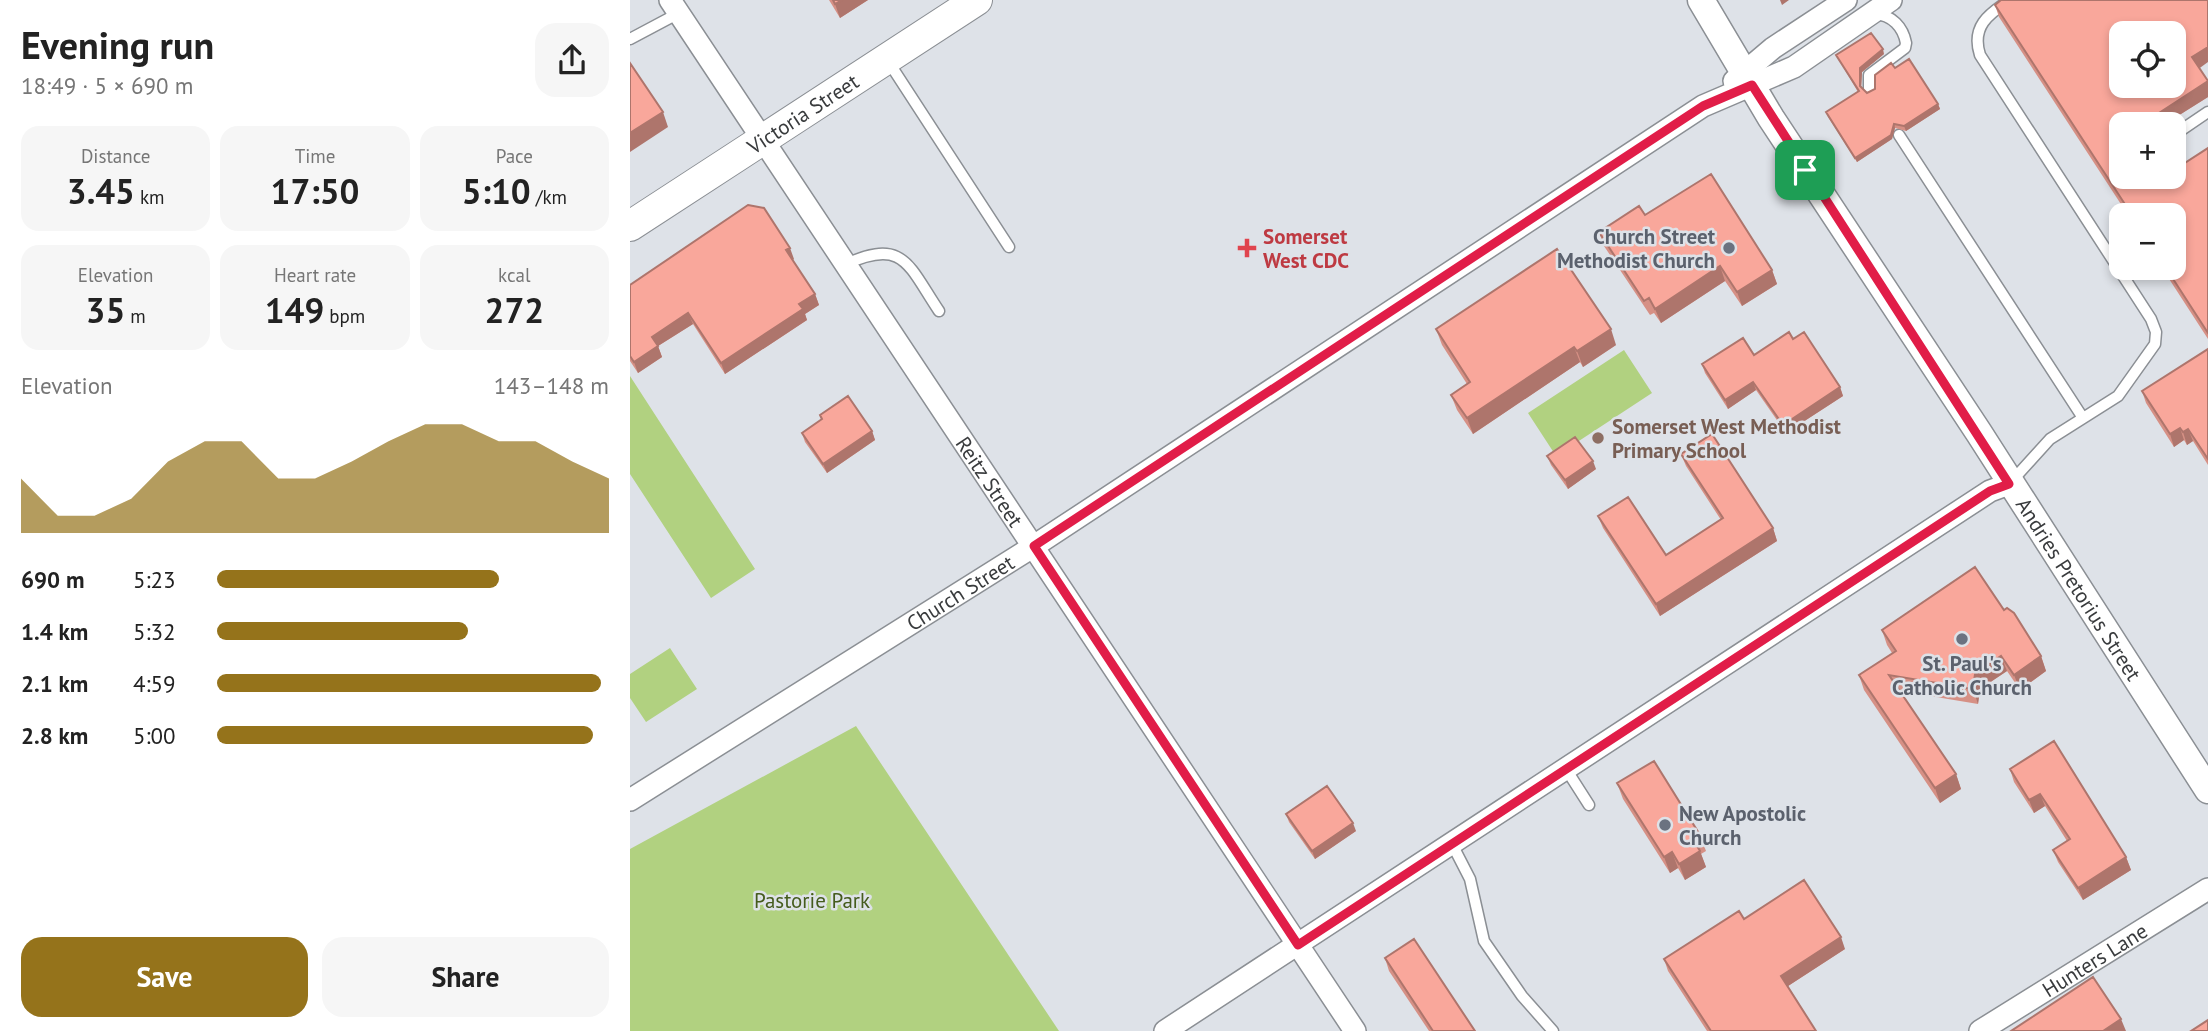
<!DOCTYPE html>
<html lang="en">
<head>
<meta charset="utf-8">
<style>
	:root { --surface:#fff; --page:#f6f6f6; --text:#222; --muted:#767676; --accent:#95731b }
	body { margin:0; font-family:"PT Sans",sans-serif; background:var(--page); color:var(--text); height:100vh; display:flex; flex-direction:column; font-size:26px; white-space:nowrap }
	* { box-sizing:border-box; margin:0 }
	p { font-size:23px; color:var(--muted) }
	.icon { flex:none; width:38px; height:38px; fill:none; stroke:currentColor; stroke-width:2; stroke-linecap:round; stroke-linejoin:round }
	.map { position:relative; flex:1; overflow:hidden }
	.panel { display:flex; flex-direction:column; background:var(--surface); width:630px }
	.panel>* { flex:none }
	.controls { position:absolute; left:1479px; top:21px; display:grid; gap:14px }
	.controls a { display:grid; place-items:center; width:77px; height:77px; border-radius:14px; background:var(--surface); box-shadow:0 4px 10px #0003; font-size:35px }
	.pin { position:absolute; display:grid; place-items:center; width:60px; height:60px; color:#fff; margin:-30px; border-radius:14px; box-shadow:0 4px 10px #0006 }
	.round { display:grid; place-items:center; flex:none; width:74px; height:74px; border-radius:21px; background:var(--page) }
	.head { display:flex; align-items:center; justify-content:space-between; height:119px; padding:0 21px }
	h1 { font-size:38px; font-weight:700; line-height:52px }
	.stats { display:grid; grid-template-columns:repeat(3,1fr); gap:10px; height:119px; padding:7px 21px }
	.stats div { display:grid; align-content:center; border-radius:18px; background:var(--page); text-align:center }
	.stats b { font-size:35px; font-weight:700 }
	.stats small { font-size:19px; font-weight:400 }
	.stats p { font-size:19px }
	.chart { height:196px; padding:14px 21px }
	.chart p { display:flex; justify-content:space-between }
	.chart svg { width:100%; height:126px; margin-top:7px; fill:var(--accent); opacity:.7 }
	.primary-button { display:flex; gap:14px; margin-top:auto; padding:14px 21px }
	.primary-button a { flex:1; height:80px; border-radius:21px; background:var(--accent); color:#fff; font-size:28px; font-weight:700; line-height:80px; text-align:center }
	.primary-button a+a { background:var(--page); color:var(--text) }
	ul { padding:0 21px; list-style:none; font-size:23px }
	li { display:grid; grid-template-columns:112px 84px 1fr; align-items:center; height:52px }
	li i { height:18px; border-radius:9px; background:var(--accent) }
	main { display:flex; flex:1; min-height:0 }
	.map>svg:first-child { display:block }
	.green { fill:#b1d180 }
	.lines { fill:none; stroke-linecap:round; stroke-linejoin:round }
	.service-casing { stroke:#8b8f94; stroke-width:13 }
	.minor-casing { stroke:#8b8f94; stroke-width:24 }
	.tertiary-casing { stroke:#8b8f94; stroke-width:29 }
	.secondary-casing { stroke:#8b8f94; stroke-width:32 }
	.service { stroke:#fff; stroke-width:10 }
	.minor { stroke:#fff; stroke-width:21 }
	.tertiary { stroke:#fff; stroke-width:26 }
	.secondary { stroke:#fff; stroke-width:30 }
	.wall { fill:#d69085 }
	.shaded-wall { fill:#ae756c }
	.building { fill:#f9a79b; stroke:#ae756c; stroke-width:2; fill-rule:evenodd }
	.route-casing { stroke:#fff; stroke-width:14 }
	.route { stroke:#e11d48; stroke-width:9 }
	.health-dot { fill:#e0444e; stroke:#dee2e8; stroke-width:2.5 }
	.worship-dot { fill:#6b7280; stroke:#dee2e8; stroke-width:2.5 }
	.education-dot { fill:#8d6e63; stroke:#dee2e8; stroke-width:2.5 }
	.labels { text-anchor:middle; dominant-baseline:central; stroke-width:5; stroke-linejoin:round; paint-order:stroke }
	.street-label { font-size:21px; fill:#393b3d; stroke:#dee2e8 }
	.health-label { font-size:21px; font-weight:bold; fill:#be3a42; stroke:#dee2e8; text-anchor:start }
	.worship-label { font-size:21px; font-weight:bold; fill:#5b616d; stroke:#dee2e8; text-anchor:end }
	.education-label { font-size:21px; font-weight:bold; fill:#785e54; stroke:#dee2e8; text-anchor:start }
	.park-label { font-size:21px; fill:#455c1d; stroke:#dee2e8 }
</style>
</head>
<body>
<main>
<section class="panel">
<div class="head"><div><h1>Evening run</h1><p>18:49 · 5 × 690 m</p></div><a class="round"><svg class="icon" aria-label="share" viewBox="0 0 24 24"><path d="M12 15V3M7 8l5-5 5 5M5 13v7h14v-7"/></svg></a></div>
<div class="stats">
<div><p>Distance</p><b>3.45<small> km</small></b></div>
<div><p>Time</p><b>17:50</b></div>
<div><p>Pace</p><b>5:10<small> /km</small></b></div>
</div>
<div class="stats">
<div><p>Elevation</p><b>35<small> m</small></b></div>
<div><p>Heart rate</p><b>149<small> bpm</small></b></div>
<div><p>kcal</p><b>272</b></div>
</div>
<div class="chart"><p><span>Elevation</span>143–148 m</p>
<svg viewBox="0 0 160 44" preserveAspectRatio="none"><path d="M0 44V25L10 38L20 38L30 32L40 19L50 12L60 12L70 25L80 25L90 19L100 12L110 6L120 6L130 12L140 12L150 19L160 25V44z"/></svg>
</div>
<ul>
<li><b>690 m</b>5:23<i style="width:72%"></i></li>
<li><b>1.4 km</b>5:32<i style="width:64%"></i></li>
<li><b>2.1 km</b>4:59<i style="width:98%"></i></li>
<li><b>2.8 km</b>5:00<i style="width:96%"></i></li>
</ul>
<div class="primary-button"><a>Save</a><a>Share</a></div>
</section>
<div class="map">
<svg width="1578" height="1031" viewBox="0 0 1578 1031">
	<rect width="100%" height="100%" fill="#dee2e8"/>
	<!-- green -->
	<path class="green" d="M994,350L1022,393L926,456L898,413Z
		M0,376L125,569L81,598L0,474Z
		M40,648L67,689L16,722L0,698V674Z
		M226,726L429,1031H0V849Z"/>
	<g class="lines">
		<defs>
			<path id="service" d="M1380,0C1358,14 1341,27 1350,55L1521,319L1526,332L1525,344L1488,396L1420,439L1381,482
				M0,39L49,13
				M258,61L379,247
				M1239,90V75L1275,48L1276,43C1273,27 1262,15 1245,14
				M1269,135L1453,418
				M1544,135L1578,112
				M214,265C274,237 278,265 309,311
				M936,769L959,805
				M822,844L840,879L854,941L892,996L923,1031"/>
			<g id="minor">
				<path id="s1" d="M40,0L725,1031"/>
				<path d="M1104,81L1143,48L1216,0"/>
				<path id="s2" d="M0,800L404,546L1073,106L1164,67L1261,0"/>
				<path d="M535,1031L1360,491L1379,484"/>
				<path id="s3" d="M1350,1031L1578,889"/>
			</g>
			<g id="tertiary">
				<path id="s4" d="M1071,0L1141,118L1349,433L1578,790"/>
			</g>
			<g id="secondary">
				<path id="s5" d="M0,226L347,0"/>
			</g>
		</defs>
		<!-- service casing -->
		<use href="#service" class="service-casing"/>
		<!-- minor casing -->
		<use href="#minor" class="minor-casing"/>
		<!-- tertiary casing -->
		<use href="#tertiary" class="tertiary-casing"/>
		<!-- secondary casing -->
		<use href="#secondary" class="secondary-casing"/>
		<!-- service -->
		<use href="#service" class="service"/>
		<!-- minor -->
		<use href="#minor" class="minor"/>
		<!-- tertiary -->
		<use href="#tertiary" class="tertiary"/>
		<!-- secondary -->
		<use href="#secondary" class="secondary"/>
	</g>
	<!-- wall -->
	<path class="wall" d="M199,0H238L210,18Z
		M1365,5L1569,68L1578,97L1535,124H1491L1544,177L1578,148V339L1532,268H1544V215H1498L1369,17Z
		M1254,54L1232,72L1231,88L1237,93L1245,89L1265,68L1308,104L1310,109L1276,131L1265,128L1262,139L1227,162L1198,117L1196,112L1228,92L1206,55Z
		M1015,215L1142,270L1147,284L1112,306L1095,281L1031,323L1024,313L1020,315L974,246L969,232Z
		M164,259L162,260L185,294L189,305L175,314L177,320L95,374L63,324L28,346L32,357L8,373L0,361V285Z
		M806,329L986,345L953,367L950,362L843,434L827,410L821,395L837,384L812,345Z
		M1163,339L1210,387L1213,396L1156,433L1126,390L1098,409L1075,373L1072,364L1124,355Z
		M1578,349V465L1563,441L1557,445L1554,440L1544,447L1516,403L1512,391Z
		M190,415L242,431L245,440L197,473L175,442L172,433L191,420Z
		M1051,454L1143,528L1147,541L1030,616L973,528L968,516L1036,555L1091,520L1056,466Z
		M917,456L966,469L938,489L921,465Z
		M1374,610L1411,656L1416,671L1390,690L1377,671L1350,689L1348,704L1270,691L1326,774L1331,789L1310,803L1234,690L1229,675L1262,653L1257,645L1252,630Z
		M1380,769L1496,857L1501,870L1453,900L1428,862L1423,850L1437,841L1415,806L1404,813L1384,782Z
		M987,783L1070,835L1076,851L1071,854L1076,867L1055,880L1048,868L1040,873L993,799Z
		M656,814L726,831L685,859L659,822Z
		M1114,919L1215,949L1158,986L1186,1031H1077L1038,971L1034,959Z
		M755,958L845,1031H799L759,971Z"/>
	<!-- shaded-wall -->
	<path class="shaded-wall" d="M212,0H238L210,18L205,4Z
		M1150,0H1159L1152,5Z
		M1578,47V62L1567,70L1562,57Z
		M1253,49L1254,54L1232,72L1231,91L1230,86V68Z
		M1578,81V97L1535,124H1512Z
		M1308,104L1310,109L1276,131L1274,126Z
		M33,112L38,127L0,152V133Z
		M1264,124L1265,128L1262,139L1227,162L1225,158Z
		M160,248L164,259L160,262L156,250Z
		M1090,266L1095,281L1031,323L1025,309Z
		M1142,270L1147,284L1112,306L1107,292Z
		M185,294L189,305L175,314L177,320L95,374L91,363L169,304Z
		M58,313L63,324L28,346L32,357L8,373L4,362L22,337Z
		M981,329L986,345L953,367L947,351Z
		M944,347L950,362L843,434L837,418Z
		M1123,382L1126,390L1098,409L1095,400Z
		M1210,387L1213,396L1156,433L1153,425Z
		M1550,428L1554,440L1544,447L1540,434Z
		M1558,429L1563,441L1557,445L1553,432Z
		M242,431L245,440L197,473L193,464Z
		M963,461L966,469L938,489L935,480Z
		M1143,528L1147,541L1030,616L1026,604Z
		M1371,656L1377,671L1350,689L1348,704L1343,689L1345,674Z
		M1411,656L1416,671L1390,690L1384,675Z
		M1326,774L1331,789L1310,803L1305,788Z
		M1410,794L1415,806L1404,813L1399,800Z
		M723,823L726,831L685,859L682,851Z
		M1070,851L1076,867L1055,880L1049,864Z
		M1042,852L1048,868L1040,873L1034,857Z
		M1496,857L1501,870L1453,900L1448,888Z
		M1211,937L1215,949L1155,988L1151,976Z
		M1491,1019L1496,1031H1473Z"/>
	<!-- building -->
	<path class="building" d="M203,0H212L205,4Z
		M1371,0H1578V47L1562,57L1578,81L1512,124H1491V177H1544V170L1578,148V333L1536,268H1544V215H1502L1365,5ZM1491,33H1544V86H1491Z
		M1241,33L1253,49L1230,68V86L1237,93L1245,89V75L1261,63L1265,68L1279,59L1308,104L1274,126L1264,124L1261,135L1225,158L1196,112L1229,91L1206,55Z
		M0,63L33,112L0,133Z
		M1081,174L1142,270L1107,292L1090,266L1025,309L1019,298L1014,301L969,232L1009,206L1015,215Z
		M118,205L134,208L160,248L156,250L185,294L169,304L173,309L91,363L58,313L22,337L28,346L4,362L0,356V285Z
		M927,249L981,329L947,351L944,347L837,418L821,395L840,382L806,329Z
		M1159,332L1163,339L1174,332L1210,387L1153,425L1123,382L1095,400L1072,364L1113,338L1124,355Z
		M1578,349V459L1558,429L1553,432L1550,428L1540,434L1512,391Z
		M218,396L242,431L193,464L172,433L192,419L190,415Z
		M1082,434L1143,528L1026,604L968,516L998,497L1036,555L1093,518L1051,454Z
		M945,437L963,461L935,480L917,456Z
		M1345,567L1374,610L1377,608L1384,613L1411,656L1384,675L1371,656L1345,674L1343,689L1259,675L1326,774L1305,788L1229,675L1266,651L1252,630Z
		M1424,741L1496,857L1448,888L1423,850L1440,839L1410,794L1399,800L1380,769Z
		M1024,761L1070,835L1063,839L1070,851L1049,864L1042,852L1034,857L987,783Z
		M697,786L723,823L682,851L656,814Z
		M1174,880L1211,937L1151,976L1186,1031H1081L1034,959L1109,911L1114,919Z
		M784,939L845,1031H803L755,958Z
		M1463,977L1491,1019L1473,1031H1381Z
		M1578,1020V1031H1561Z"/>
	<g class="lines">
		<defs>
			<path id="route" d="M1122,85L1379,484L1360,491L668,945L404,546L1073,106Z"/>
		</defs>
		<!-- route casing -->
		<use href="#route" class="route-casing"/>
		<!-- route -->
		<use href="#route" class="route"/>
	</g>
	<!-- markers -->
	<path class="health-dot" d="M613.5 237.5h7v7h7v7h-7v7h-7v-7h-7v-7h7z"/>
	<g class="worship-dot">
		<circle cx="1099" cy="248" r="7"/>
		<circle cx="1332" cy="639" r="7"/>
		<circle cx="1035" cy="825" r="7"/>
	</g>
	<circle class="education-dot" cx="968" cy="438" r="7"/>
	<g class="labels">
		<!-- street labels -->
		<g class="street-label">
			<text stroke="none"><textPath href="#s5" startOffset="206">Victoria Street</textPath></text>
			<text stroke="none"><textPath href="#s1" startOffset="578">Reitz Street</textPath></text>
			<text stroke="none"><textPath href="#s4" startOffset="700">Andries Pretorius Street</textPath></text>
			<text stroke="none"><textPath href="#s2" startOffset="390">Church Street</textPath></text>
			<text stroke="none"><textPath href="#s3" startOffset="135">Hunters Lane</textPath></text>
		</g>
		<!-- health labels -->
		<g class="health-label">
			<text x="633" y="236">Somerset<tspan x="633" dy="24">West CDC</tspan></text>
		</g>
		<!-- worship labels -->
		<g class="worship-label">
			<text x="1085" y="236">Church Street<tspan x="1085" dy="24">Methodist Church</tspan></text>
			<text x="1332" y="663" text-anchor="middle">St. Paul's<tspan x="1332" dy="24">Catholic Church</tspan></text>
			<text x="1049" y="813" text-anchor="start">New Apostolic<tspan x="1049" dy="24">Church</tspan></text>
		</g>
		<!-- education labels -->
		<g class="education-label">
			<text x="982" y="426">Somerset West Methodist<tspan x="982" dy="24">Primary School</tspan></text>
		</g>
		<!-- park labels -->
		<g class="park-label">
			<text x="182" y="900">Pastorie Park</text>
		</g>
	</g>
</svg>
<div class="controls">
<a><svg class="icon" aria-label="locate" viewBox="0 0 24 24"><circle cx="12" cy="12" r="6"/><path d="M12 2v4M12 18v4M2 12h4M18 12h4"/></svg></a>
<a>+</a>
<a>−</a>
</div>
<div class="pin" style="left:1175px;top:170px;background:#1e9e55"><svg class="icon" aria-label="arrive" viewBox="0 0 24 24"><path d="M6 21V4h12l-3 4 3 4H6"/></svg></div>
</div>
</main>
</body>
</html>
